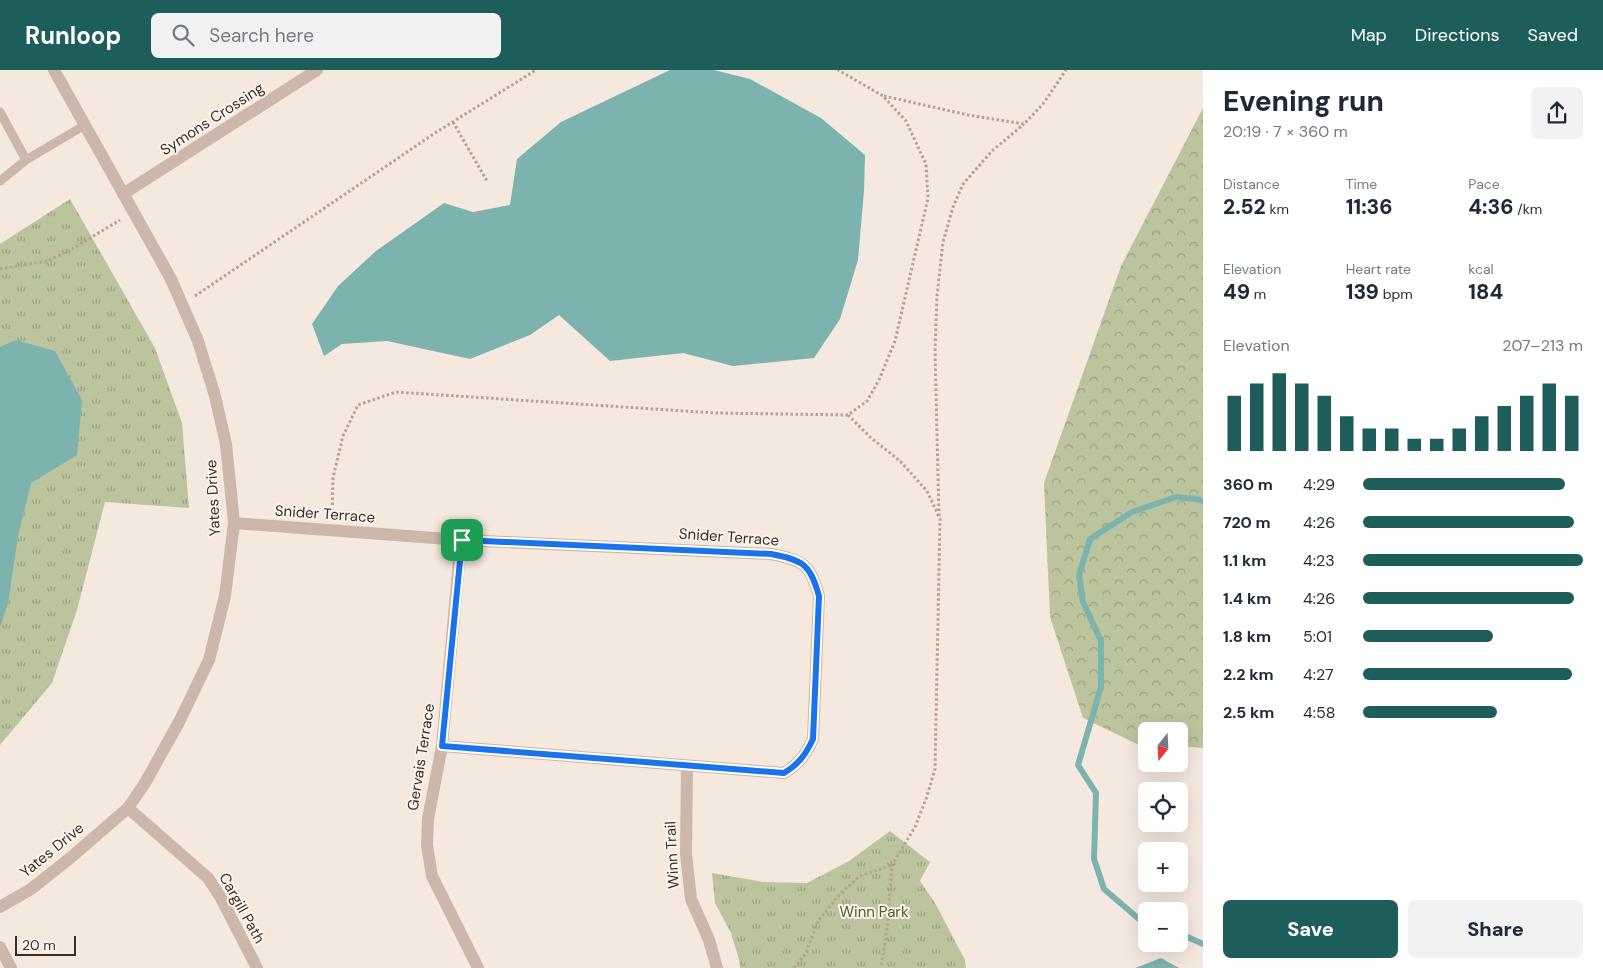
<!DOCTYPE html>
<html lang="en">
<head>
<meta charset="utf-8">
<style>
	:root { --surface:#fff; --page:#f2f2f3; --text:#1f2937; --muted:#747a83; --accent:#1d5e5b }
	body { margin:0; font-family:"DM Sans",sans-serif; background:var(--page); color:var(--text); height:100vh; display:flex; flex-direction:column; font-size:19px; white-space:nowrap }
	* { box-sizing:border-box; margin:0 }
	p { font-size:16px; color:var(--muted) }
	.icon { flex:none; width:28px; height:28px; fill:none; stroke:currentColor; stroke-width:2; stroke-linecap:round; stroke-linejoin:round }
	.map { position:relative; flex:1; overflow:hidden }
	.panel { display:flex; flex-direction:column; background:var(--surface); width:400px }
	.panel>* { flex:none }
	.needle { width:32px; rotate:198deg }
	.tools { position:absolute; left:1138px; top:652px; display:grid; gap:10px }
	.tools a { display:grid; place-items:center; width:50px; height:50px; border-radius:8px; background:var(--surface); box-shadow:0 5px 20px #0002; font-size:25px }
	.scale { position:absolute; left:15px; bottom:12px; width:61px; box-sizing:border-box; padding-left:5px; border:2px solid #3a2d2a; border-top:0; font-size:14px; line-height:18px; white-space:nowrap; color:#3a2d2a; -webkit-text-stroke:4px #fbf3ec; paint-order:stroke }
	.pin { position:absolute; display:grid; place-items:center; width:42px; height:42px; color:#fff; margin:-21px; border-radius:10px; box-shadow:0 2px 8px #0006 }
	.round { display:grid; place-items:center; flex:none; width:52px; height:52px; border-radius:8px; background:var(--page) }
	.headline { display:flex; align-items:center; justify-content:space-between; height:85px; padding:0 20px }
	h1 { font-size:28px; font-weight:800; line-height:38px }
	.figures { display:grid; grid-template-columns:repeat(3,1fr); gap:8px; height:85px; padding:5px 20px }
	.figures div { display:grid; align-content:center }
	.figures b { font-size:21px; font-weight:800 }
	.figures small { font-size:14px; font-weight:400 }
	.figures p { font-size:14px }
	.chart { height:140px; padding:10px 20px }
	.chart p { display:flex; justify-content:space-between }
	.chart svg { width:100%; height:90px; margin-top:5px; stroke:var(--accent); stroke-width:6 }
	.cta { display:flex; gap:10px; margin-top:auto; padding:10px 20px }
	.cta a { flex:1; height:58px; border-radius:8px; background:var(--accent); color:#fff; font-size:20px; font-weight:800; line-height:58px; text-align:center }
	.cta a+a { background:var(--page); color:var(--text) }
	ul { padding:0 20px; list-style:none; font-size:16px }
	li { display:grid; grid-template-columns:80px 60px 1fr; align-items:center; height:38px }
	li i { height:12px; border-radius:6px; background:var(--accent) }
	header { display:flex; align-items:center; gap:30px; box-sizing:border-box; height:70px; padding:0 25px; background:var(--accent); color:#fff }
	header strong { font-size:24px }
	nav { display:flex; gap:28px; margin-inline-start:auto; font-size:18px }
	.search { width:350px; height:45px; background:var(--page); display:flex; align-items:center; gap:12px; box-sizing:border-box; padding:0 18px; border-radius:8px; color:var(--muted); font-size:19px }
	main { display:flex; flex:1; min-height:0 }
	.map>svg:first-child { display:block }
	.forest { fill:url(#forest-crowns) }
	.park { fill:url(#park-tufts) }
	.water { fill:#7db3af }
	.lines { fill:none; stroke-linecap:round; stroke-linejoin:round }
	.stream { stroke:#7db3af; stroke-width:6 }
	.path { stroke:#b9a094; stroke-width:3; stroke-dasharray:2.5 2.5; stroke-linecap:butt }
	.service { stroke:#cdb6aa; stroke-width:9 }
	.minor { stroke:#cdb6aa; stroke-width:12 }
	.tertiary { stroke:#cdb6aa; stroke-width:12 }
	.route-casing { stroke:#fff; stroke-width:10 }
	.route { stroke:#1a73e8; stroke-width:6 }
	.labels { text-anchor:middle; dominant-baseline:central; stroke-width:4; stroke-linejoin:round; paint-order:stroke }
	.street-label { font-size:15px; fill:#3a2d2a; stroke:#fbf3ec }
	.park-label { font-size:15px; fill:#4e5a2d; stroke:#fbf3ec }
</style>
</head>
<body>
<header>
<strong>Runloop</strong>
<div class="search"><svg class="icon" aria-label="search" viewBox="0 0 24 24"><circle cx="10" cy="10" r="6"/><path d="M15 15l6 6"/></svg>Search here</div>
<nav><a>Map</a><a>Directions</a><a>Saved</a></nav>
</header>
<main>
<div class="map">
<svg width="1203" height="898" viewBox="0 0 1203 898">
	<defs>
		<pattern id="forest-crowns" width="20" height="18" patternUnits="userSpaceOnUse" patternTransform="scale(1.25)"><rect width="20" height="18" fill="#bcc49e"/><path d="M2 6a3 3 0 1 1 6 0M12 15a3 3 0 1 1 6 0" fill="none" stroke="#9aa081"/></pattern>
		<pattern id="park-tufts" width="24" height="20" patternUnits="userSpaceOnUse" patternTransform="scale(1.25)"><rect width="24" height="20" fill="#bcc49e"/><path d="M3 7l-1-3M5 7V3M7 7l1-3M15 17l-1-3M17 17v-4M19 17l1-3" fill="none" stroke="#9aa081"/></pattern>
	</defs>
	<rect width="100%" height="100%" fill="#f4e8df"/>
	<!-- forest -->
	<path class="forest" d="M1203,38V678L1179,676V661H1146V675L1137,674L1083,648L1050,547L1044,413L1121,196Z"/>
	<!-- park -->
	<path class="park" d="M70,129L155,278L182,353L189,438L105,432L77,540L52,613L0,675V174Z
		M890,761L930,792L920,811L935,833L965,890L966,898H740L739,889L731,863L715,833L712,803L763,812L807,813L849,791Z"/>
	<!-- water -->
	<path class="water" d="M670,0H714L750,9L821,48L865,85L864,121L858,190L840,249L814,288L733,296L683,283L610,291L559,245L530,265L470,289L387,271L342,274L324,286L312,254L338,216L376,181L444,133L473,142L510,135L517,89L561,52Z
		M16,270L55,281L82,330L77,385L31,413L18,466L8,533L0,557V277Z
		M1161,888L1179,898H1135Z"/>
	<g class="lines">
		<!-- stream -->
		<path class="stream" d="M1146,851L1139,849L1104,819L1094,789L1096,723L1078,695L1101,617V571L1083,532L1079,505L1090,469L1132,442L1176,427L1196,429L1203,431
			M1179,863L1203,874"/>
		<!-- path -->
		<path class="path" d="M884,26L968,45L1024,54L1043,34L1066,0
			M453,52L487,111
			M0,199L47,191L72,179L120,150
			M195,226L435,63L536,0
			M848,345L870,367L900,391L927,421L940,449L935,699L926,729L915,757L892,795L887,859L881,898
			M332,445L333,408L343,366L358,335L396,322L715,343L848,345L867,331L879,310L895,271L928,128L926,94L906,51L883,26L838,0
			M939,446L935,281L937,226L943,172L953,137L963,114L992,81L1024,54
			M794,898L806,883L818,851L840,824L860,806L892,795"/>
		<!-- service -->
		<path class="service" d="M0,42L26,90
			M0,111L26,90L85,55"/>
		<!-- minor -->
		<path class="minor" d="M123,124L317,0
			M234,453L461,470L771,484C803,490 810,494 819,526L813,669C806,684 799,694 784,703L442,676
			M461,470L442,676L428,749L427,775L432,806L478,898
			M687,696L686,784L691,829L709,870L717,898
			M128,738L208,808L221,828L257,898
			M0,877L11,898"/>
		<!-- tertiary -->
		<path class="tertiary" d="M0,837L31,819L69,789L128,738L145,713L179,652L209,590L225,526L234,453L226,374L215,326L198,271L171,209L54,0"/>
	</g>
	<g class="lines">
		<defs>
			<path id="route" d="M462,470L771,484C803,490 810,494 819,526L813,669C806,684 799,694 784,703L442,676Z"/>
		</defs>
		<!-- route casing -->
		<use href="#route" class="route-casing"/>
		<!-- route -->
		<use href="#route" class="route"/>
	</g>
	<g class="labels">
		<!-- street labels -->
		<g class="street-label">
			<text transform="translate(212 49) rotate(-33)">Symons Crossing</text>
			<text transform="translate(213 428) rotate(-93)">Yates Drive</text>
			<text transform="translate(325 444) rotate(4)">Snider Terrace</text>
			<text transform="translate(729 467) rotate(4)">Snider Terrace</text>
			<text transform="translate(421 687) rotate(-81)">Gervais Terrace</text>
			<text transform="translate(52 780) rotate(-39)">Yates Drive</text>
			<text transform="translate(672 785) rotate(-93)">Winn Trail</text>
			<text transform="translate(242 838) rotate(61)">Cargill Path</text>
		</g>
		<!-- park labels -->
		<g class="park-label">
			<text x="874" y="842">Winn Park</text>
		</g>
	</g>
</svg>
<div class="tools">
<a><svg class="needle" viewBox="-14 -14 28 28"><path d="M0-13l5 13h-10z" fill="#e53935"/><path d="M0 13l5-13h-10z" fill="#747a83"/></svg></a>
<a><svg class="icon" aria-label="locate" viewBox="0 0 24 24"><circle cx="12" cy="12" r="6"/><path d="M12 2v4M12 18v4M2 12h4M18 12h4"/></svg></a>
<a>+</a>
<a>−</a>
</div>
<div class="scale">20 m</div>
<div class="pin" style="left:462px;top:470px;background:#1e9e55"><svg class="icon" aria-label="arrive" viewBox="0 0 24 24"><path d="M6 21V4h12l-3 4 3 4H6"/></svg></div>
</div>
<section class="panel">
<div class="headline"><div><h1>Evening run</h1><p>20:19 · 7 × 360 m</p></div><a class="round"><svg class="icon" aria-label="share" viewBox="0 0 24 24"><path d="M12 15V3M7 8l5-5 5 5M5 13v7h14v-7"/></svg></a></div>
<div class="figures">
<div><p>Distance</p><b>2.52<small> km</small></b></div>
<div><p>Time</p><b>11:36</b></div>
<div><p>Pace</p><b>4:36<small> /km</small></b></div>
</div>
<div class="figures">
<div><p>Elevation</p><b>49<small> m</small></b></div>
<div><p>Heart rate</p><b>139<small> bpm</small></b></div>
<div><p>kcal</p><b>184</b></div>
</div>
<div class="chart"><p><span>Elevation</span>207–213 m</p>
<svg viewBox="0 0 160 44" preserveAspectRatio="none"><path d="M5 44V17M15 44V11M25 44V6M35 44V11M45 44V17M55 44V27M65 44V33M75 44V33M85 44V38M95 44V38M105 44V33M115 44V27M125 44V22M135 44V17M145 44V11M155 44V17"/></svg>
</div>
<ul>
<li><b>360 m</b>4:29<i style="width:92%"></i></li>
<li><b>720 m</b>4:26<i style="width:96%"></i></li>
<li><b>1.1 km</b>4:23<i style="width:100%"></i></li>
<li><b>1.4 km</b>4:26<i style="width:96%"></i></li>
<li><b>1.8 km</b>5:01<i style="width:59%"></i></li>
<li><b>2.2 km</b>4:27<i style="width:95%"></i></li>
<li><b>2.5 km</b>4:58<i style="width:61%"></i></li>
</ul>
<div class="cta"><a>Save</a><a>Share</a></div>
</section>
</main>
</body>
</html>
